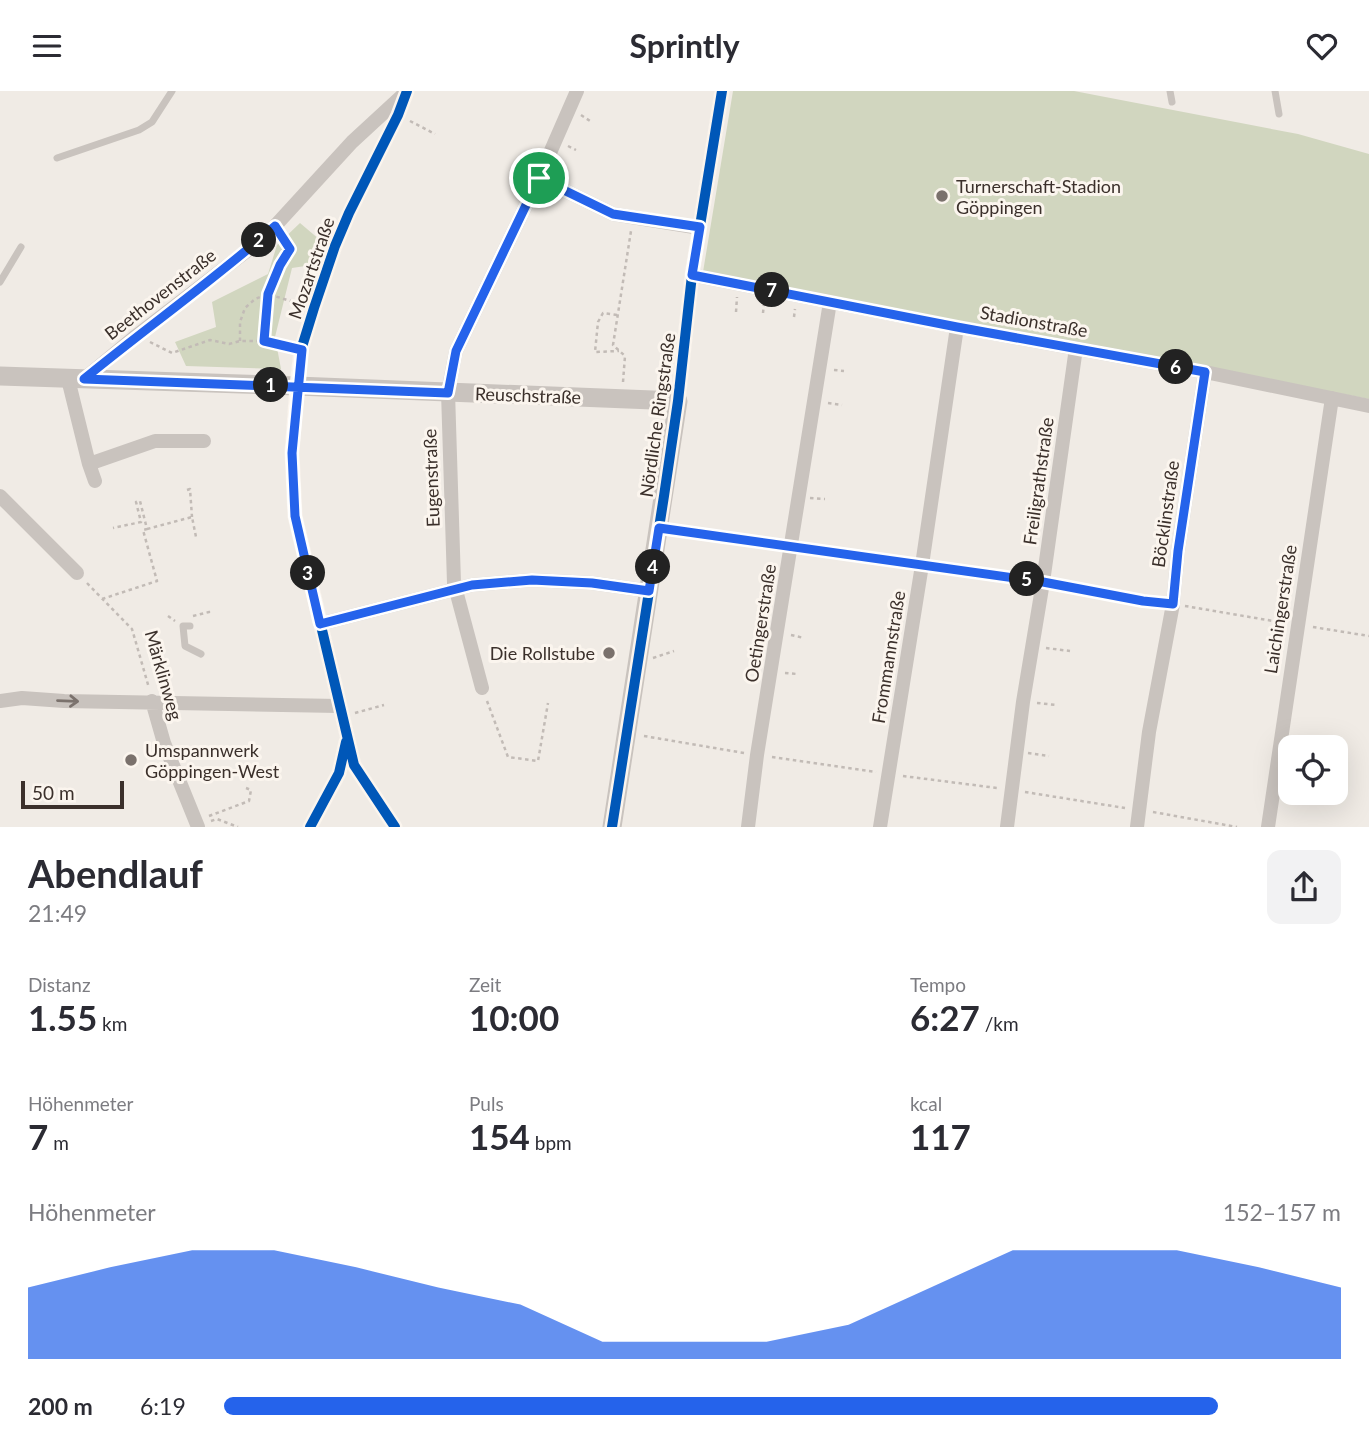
<!DOCTYPE html>
<html lang="de">
<head>
<meta charset="utf-8">
<style>
	:root { --surface:#fff; --page:#f2f2f3; --text:#2b2b33; --muted:#7c7c81; --accent:#2563eb }
	body { margin:0; font-family:Lato,sans-serif; background:var(--page); color:var(--text); height:100vh; display:flex; flex-direction:column; font-size:26px; white-space:nowrap }
	* { box-sizing:border-box; margin:0 }
	p { font-size:23px; color:var(--muted) }
	.icon { flex:none; width:38px; height:38px; fill:none; stroke:currentColor; stroke-width:2; stroke-linecap:round; stroke-linejoin:round }
	.map { position:relative; height:736px; overflow:hidden }
	.details { display:flex; flex-direction:column; background:var(--surface); flex:1 }
	.details>* { flex:none }
	.tools { position:absolute; left:1278px; top:644px; display:grid; gap:14px }
	.tools a { display:grid; place-items:center; width:70px; height:70px; border-radius:14px; background:var(--surface); box-shadow:0 7px 28px #0002; font-size:35px }
	.scale { position:absolute; left:21px; bottom:18px; width:103px; box-sizing:border-box; padding-left:7px; border:4px solid #3b302b; border-top:0; font-size:19px; line-height:24px; white-space:nowrap; color:#3b302b; -webkit-text-stroke:5px #fbf5ee; paint-order:stroke }
	.pin { position:absolute; display:grid; place-items:center; width:60px; height:60px; color:#fff; margin:-30px; border:4px solid #fff; border-radius:50%; box-shadow:0 2px 7px #0007 }
	.km { position:absolute; width:35px; height:35px; margin:-18px; border-radius:50%; background:#222; color:#fff; font-size:19px; line-height:35px; text-align:center }
	.round { display:grid; place-items:center; flex:none; width:74px; height:74px; border-radius:14px; background:var(--page) }
	.headline { display:flex; align-items:center; justify-content:space-between; height:119px; padding:0 28px }
	h1 { font-size:38px; font-weight:700; line-height:52px }
	.metrics { display:grid; grid-template-columns:repeat(3,1fr); gap:10px; height:119px; padding:7px 28px }
	.metrics div { display:grid; align-content:center }
	.metrics b { font-size:35px; font-weight:700 }
	.metrics small { font-size:19px; font-weight:400 }
	.metrics p { font-size:19px }
	.chart { height:196px; padding:14px 28px }
	.chart p { display:flex; justify-content:space-between }
	.chart svg { width:100%; height:126px; margin-top:7px; fill:var(--accent); opacity:.7 }
	ul { padding:0 28px; list-style:none; font-size:23px }
	li { display:grid; grid-template-columns:112px 84px 1fr; align-items:center; height:52px }
	li i { height:18px; border-radius:9px; background:var(--accent) }
	header { display:flex; justify-content:space-between; align-items:center; height:91px; padding:0 28px; background:var(--surface); font-size:32px; font-weight:700 }
	.map>svg:first-child { display:block }
	.green { fill:#d1d6bf }
	.lines { fill:none; stroke-linecap:round; stroke-linejoin:round }
	.path { stroke:#c2bbb6; stroke-width:2.5; stroke-dasharray:3.5 3.5; stroke-linecap:butt }
	.service { stroke:#c9c3be; stroke-width:7 }
	.minor { stroke:#c9c3be; stroke-width:14 }
	.tertiary { stroke:#c9c3be; stroke-width:19 }
	.cycleway-casing { stroke:#fbf5ee; stroke-width:15 }
	.cycleway { stroke:#0057b8; stroke-width:10 }
	.oneway { stroke:#7b726d }
	.route-casing { stroke:#fff; stroke-width:14 }
	.route { stroke:#2563eb; stroke-width:9 }
	.poi-dot { fill:#7a716c; stroke:#fbf5ee; stroke-width:2.5 }
	.labels { text-anchor:middle; dominant-baseline:central; stroke-width:6; stroke-linejoin:round; paint-order:stroke }
	.poi-label { font-size:18px; fill:#3b302b; stroke:#fbf5ee; text-anchor:start }
	.street-label { font-size:18px; fill:#3b302b; stroke:#fbf5ee }
</style>
</head>
<body>
<header><svg class="icon" aria-label="menu" viewBox="0 0 24 24"><path d="M4 6h16M4 12h16M4 18h16"/></svg>Sprintly<svg class="icon" aria-label="heart" viewBox="0 0 24 24"><path d="M12 20l-8-8c-3-5 5-10 8-4 3-6 11-1 8 4z"/></svg></header>
<div class="map">
<svg width="1369" height="736" viewBox="0 0 1369 736">
	<rect width="100%" height="100%" fill="#f0ebe5"/>
	<!-- green -->
	<path class="green" d="M733,0H1074L1298,43L1369,63V308L703,181Z
		M300,132L320,149L312,174L292,177L275,246L281,278L186,275L175,251L216,236L212,211L268,183L277,154Z"/>
	<g class="lines">
		<!-- path -->
		<path class="path" d="M581,24L590,30
			M410,30L435,43
			M568,55L576,59
			M736,221L737,206
			M763,222L764,212
			M617,224L603,222L598,231L595,261L619,260
			M794,226L795,218
			M240,250V231L245,217L255,208L268,203L300,213
			M264,250L268,203L280,174L291,158L283,146
			M150,251L172,262L210,249L229,253L240,250H264L288,256
			M834,279L844,280
			M623,291L625,265L613,254L631,140
			M828,312L842,314
			M187,399L190,398L192,426
			M810,407L825,408
			M147,438L192,426L196,446
			M673,439L777,454
			M804,458L909,473
			M936,476L1030,489
			M87,492L132,538L149,597
			M1057,493L1144,510L1161,512
			M102,508L157,490L143,439L147,438L140,410L136,411L141,431L113,437
			M1185,515L1285,532
			M168,525L175,530
			M193,525L209,521L207,517
			M1313,536L1369,545
			M791,544L804,547
			M1046,557L1070,560
			M653,567L674,560
			M785,582L797,583
			M487,610L508,666L538,670L548,612
			M1037,612L1057,614
			M355,622L384,614
			M644,645L744,662
			M1028,662L1049,665
			M772,666L876,681
			M903,685L997,697
			M1025,701L1125,717
			M1153,721L1237,736
			M209,725L249,710L251,699L246,697
			M211,730L217,728L238,736"/>
		<!-- service -->
		<path class="service" d="M1170,0L1172,11
			M1275,0L1279,23
			M57,67L139,39L152,31L172,0
			M0,191L21,156
			M190,535H183L185,555L201,563"/>
		<!-- minor -->
		<path class="minor" d="M539,87L613,123L700,137
			M692,184L957,236L1205,281L1369,315
			M68,288L89,373L95,390
			M84,288L136,245L248,159L275,135L352,51L404,3
			M678,310L692,184L722,0
			M89,373L155,350H204
			M0,405L77,482
			M320,533L472,494L532,489L592,492L649,500
			M482,597L454,492L448,301L456,260L539,87L577,0
			M0,610L22,607L64,610L339,615
			M152,610L164,652L198,736
			M310,736L339,682L346,652
			M395,736L354,674L295,425L292,361L297,295L301,259L314,217L335,155L349,122L398,24L407,0
			M748,736L757,664L830,211
			M880,736L922,474L957,236
			M1007,736L1023,611L1043,491L1076,257
			M1137,736L1149,641L1173,513L1178,460L1205,281
			M1268,736L1332,307"/>
		<!-- tertiary -->
		<path class="tertiary" d="M0,285L297,295L678,310L612,736"/>
		<defs>
			<path id="cycleway" d="M310,736L339,682L346,651
				M395,736L354,674L295,425L292,361L297,295L301,259L314,217L335,155L349,122L398,24L407,0
				M612,736L664,405L678,310L692,184L722,0"/>
		</defs>
		<!-- cycleway casing -->
		<use href="#cycleway" class="cycleway-casing"/>
		<!-- cycleway -->
		<use href="#cycleway" class="cycleway"/>
	</g>
	<!-- one-way arrows -->
	<defs><path id="oneway-shaft" d="M-6 0H5M1.5-3L5.5 0L1.5 3" fill="none" stroke-width="1.6" stroke-linecap="round" stroke-linejoin="round" transform="scale(1.75)"/></defs>
	<use class="oneway" href="#oneway-shaft" transform="translate(68 610) rotate(2)"/>
	<g class="lines">
		<defs>
			<path id="route" d="M539,87L456,260L448,302L84,288C147,236 214,189 275,135L290,158L280,174L268,203L264,250L302,259L292,362L295,425L320,533L472,494L532,489L592,492L649,500L659,437L1043,491L1143,510L1173,513L1178,460L1205,281L957,236L692,184L700,136L613,123L539,87"/>
		</defs>
		<!-- route casing -->
		<use href="#route" class="route-casing"/>
		<!-- route -->
		<use href="#route" class="route"/>
	</g>
	<!-- markers -->
	<g class="poi-dot">
		<circle cx="942" cy="105" r="7"/>
		<circle cx="609" cy="562" r="7"/>
		<circle cx="131" cy="669" r="7"/>
	</g>
	<g class="labels">
		<!-- poi labels -->
		<g class="poi-label">
			<text x="956" y="95">Turnerschaft-Stadion<tspan x="956" dy="21">Göppingen</tspan></text>
			<text x="595" y="562" text-anchor="end">Die Rollstube</text>
			<text x="145" y="659">Umspannwerk<tspan x="145" dy="21">Göppingen-West</tspan></text>
		</g>
		<!-- street labels -->
		<g class="street-label">
			<text transform="translate(311 177) rotate(-71)">Mozartstraße</text>
			<text transform="translate(160 203) rotate(-38)">Beethovenstraße</text>
			<text transform="translate(1034 230) rotate(10)">Stadionstraße</text>
			<text transform="translate(528 304) rotate(2)">Reuschstraße</text>
			<text transform="translate(657 324) rotate(-82)">Nördliche Ringstraße</text>
			<text transform="translate(431 387) rotate(-92)">Eugenstraße</text>
			<text transform="translate(1038 390) rotate(-82)">Freiligrathstraße</text>
			<text transform="translate(1165 423) rotate(-82)">Böcklinstraße</text>
			<text transform="translate(1280 518) rotate(-81)">Laichingerstraße</text>
			<text transform="translate(760 532) rotate(-81)">Oetingerstraße</text>
			<text transform="translate(888 566) rotate(-81)">Frommannstraße</text>
			<text transform="translate(164 584) rotate(74)">Märklinweg</text>
		</g>
	</g>
</svg>
<div class="tools">
<a><svg class="icon" aria-label="locate" viewBox="0 0 24 24"><circle cx="12" cy="12" r="6"/><path d="M12 2v4M12 18v4M2 12h4M18 12h4"/></svg></a>
</div>
<div class="scale">50 m</div>
<div class="pin" style="left:539px;top:87px;background:#1e9e55"><svg class="icon" aria-label="arrive" viewBox="0 0 24 24"><path d="M6 21V4h12l-3 4 3 4H6"/></svg></div>
<b class="km" style="left:271px;top:294px">1</b>
<b class="km" style="left:259px;top:149px">2</b>
<b class="km" style="left:308px;top:482px">3</b>
<b class="km" style="left:653px;top:476px">4</b>
<b class="km" style="left:1027px;top:488px">5</b>
<b class="km" style="left:1176px;top:276px">6</b>
<b class="km" style="left:772px;top:199px">7</b>
</div>
<section class="details">
<div class="headline"><div><h1>Abendlauf</h1><p>21:49</p></div><a class="round"><svg class="icon" aria-label="share" viewBox="0 0 24 24"><path d="M12 15V3M7 8l5-5 5 5M5 13v7h14v-7"/></svg></a></div>
<div class="metrics">
<div><p>Distanz</p><b>1.55<small> km</small></b></div>
<div><p>Zeit</p><b>10:00</b></div>
<div><p>Tempo</p><b>6:27<small> /km</small></b></div>
</div>
<div class="metrics">
<div><p>Höhenmeter</p><b>7<small> m</small></b></div>
<div><p>Puls</p><b>154<small> bpm</small></b></div>
<div><p>kcal</p><b>117</b></div>
</div>
<div class="chart"><p><span>Höhenmeter</span>152–157 m</p>
<svg viewBox="0 0 160 44" preserveAspectRatio="none"><path d="M0 44V19L10 12L20 6L30 6L40 12L50 19L60 25L70 38L80 38L90 38L100 32L110 19L120 6L130 6L140 6L150 12L160 19V44z"/></svg>
</div>
<ul>
<li><b>200 m</b>6:19<i style="width:89%"></i></li>
</ul>
</section>
</body>
</html>
